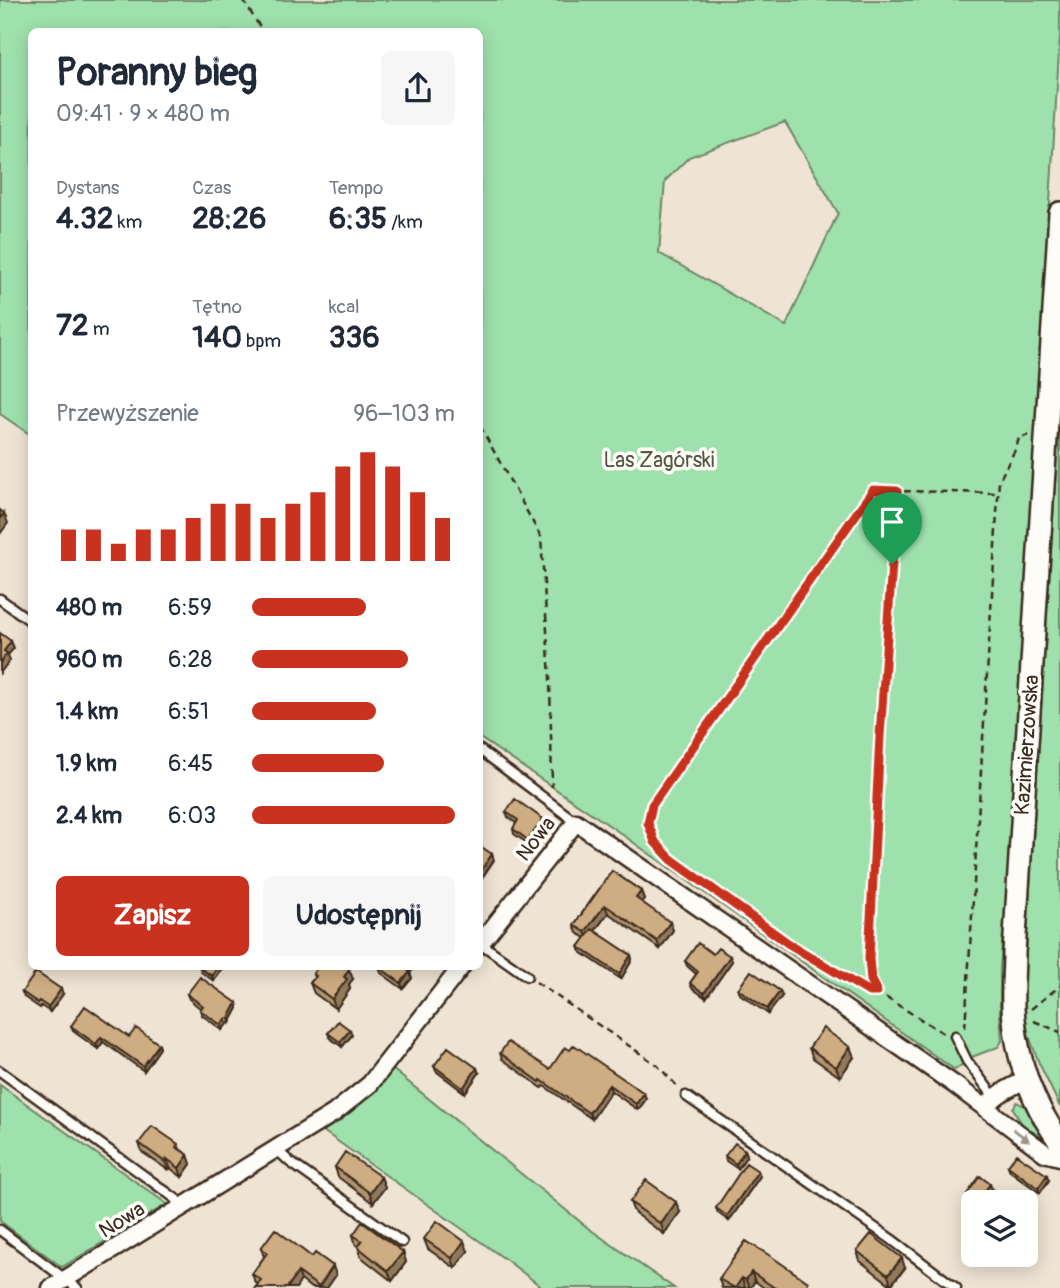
<!DOCTYPE html>
<html lang="pl">
<head>
<meta charset="utf-8">
<style>
	:root { --surface:#fff; --page:#f6f6f7; --text:#1f2937; --muted:#747a83; --accent:#c8321e }
	body { margin:0; font-family:Pangolin,sans-serif; background:var(--page); color:var(--text); height:100vh; display:flex; flex-direction:column; font-size:26px; white-space:nowrap }
	* { box-sizing:border-box; margin:0 }
	p { font-size:23px; color:var(--muted) }
	.icon { flex:none; width:38px; height:38px; fill:none; stroke:currentColor; stroke-width:2; stroke-linecap:round; stroke-linejoin:round }
	.map { position:relative; flex:1; overflow:hidden }
	.sheet { position:absolute; left:28px; top:28px; width:455px; height:942px; display:flex; flex-direction:column; background:var(--surface); border-radius:10px; box-shadow:0 4px 18px #0003 }
	.sheet>* { flex:none }
	.tools { position:absolute; left:961px; top:1190px; display:grid; gap:14px }
	.tools a { display:grid; place-items:center; width:77px; height:77px; border-radius:10px; background:var(--surface); box-shadow:0 4px 18px #0003; font-size:35px }
	.pin { position:absolute; display:grid; place-items:center; width:60px; height:60px; color:#fff; margin:-72px -30px; border-radius:50% 50% 50% 0; rotate:-45deg; box-shadow:0 0 7px #0007 }
	.pin .icon { rotate:45deg }
	.round { display:grid; place-items:center; flex:none; width:74px; height:74px; border-radius:10px; background:var(--page) }
	.headline { display:flex; align-items:center; justify-content:space-between; height:119px; padding:0 28px }
	h1 { font-size:38px; font-weight:700; line-height:52px }
	.metrics { display:grid; grid-template-columns:repeat(3,1fr); gap:10px; height:119px; padding:7px 28px }
	.metrics div { display:grid; align-content:center }
	.metrics b { font-size:30px; font-weight:700 }
	.metrics small { font-size:19px; font-weight:400 }
	.metrics p { font-size:19px }
	.chart { height:196px; padding:14px 28px }
	.chart p { display:flex; justify-content:space-between }
	.chart svg { width:100%; height:126px; margin-top:7px; stroke:var(--accent); stroke-width:6 }
	.action { display:flex; gap:14px; margin-top:auto; padding:14px 28px }
	.action a { flex:1; height:80px; border-radius:10px; background:var(--accent); color:#fff; font-size:28px; font-weight:700; line-height:80px; text-align:center }
	.action a+a { background:var(--page); color:var(--text) }
	ul { padding:0 28px; list-style:none; font-size:23px }
	li { display:grid; grid-template-columns:112px 84px 1fr; align-items:center; height:52px }
	li i { height:18px; border-radius:9px; background:var(--accent) }
	.map>svg:first-child { display:block }
	.green { fill:#9ee1ac; stroke:#6c8665; stroke-width:2; fill-rule:evenodd }
	.lines { fill:none; stroke-linecap:round; stroke-linejoin:round }
	.service-casing { stroke:#3b2a1e; stroke-width:13 }
	.minor-casing { stroke:#3b2a1e; stroke-width:21 }
	.tertiary-casing { stroke:#3b2a1e; stroke-width:26 }
	.path { stroke:#3b2a1e; stroke-width:2.5; stroke-dasharray:7 5; stroke-linecap:butt }
	.service { stroke:#fdfcf7; stroke-width:8 }
	.minor { stroke:#fdfcf7; stroke-width:16 }
	.tertiary { stroke:#fdfcf7; stroke-width:21 }
	.wall { fill:#b29570; stroke:#3b2a1e; stroke-width:2 }
	.shaded-wall { fill:#91795b; stroke:#3b2a1e; stroke-width:2 }
	.building { fill:#cfad82; stroke:#3b2a1e; stroke-width:2 }
	.oneway { fill:#9c938a }
	.route-casing { stroke:#fff; stroke-width:14 }
	.route { stroke:#c8321e; stroke-width:9 }
	.labels { text-anchor:middle; dominant-baseline:central; stroke-width:7; stroke-linejoin:round; paint-order:stroke }
	.park-label { font-size:21px; fill:#545842; stroke:#fdfcf7 }
	.street-label { font-size:21px; fill:#3b2a1e; stroke:#fdfcf7 }
</style>
</head>
<body>
<div class="map">
<svg width="1060" height="1288" viewBox="0 0 1060 1288">
	<rect width="100%" height="100%" fill="#efe4d4"/>
	<filter id="ink" filterUnits="userSpaceOnUse"><feTurbulence type="fractalNoise" baseFrequency=".0143" numOctaves="2"/><feDisplacementMap in="SourceGraphic" scale="14" xChannelSelector="R" yChannelSelector="G"/><feConvolveMatrix kernelMatrix="1 2 1 2 8 2 1 2 1" color-interpolation-filters="sRGB"/></filter>
	<g filter="url(#ink)">
		<!-- green -->
		<path class="green" d="M0,0H1060V35L1015,788L1000,969V1014L1002,1041L998,1047L972,1057L955,1070L613,828L480,738V32H32L31,435L0,414ZM785,122L838,213L786,326L659,253L665,181L689,157Z
			M1060,404V1107L1039,1063L1022,1017Z
			M391,1068L588,1228L674,1288H543L505,1259L323,1131L370,1091Z
			M0,1085L167,1204L62,1267L0,1221Z
			M1017,1102L1026,1107L1046,1141C1029,1134 1020,1124 1013,1108Z"/>
		<g class="lines">
			<defs>
				<path id="service" d="M0,599L32,622
					M480,750L576,822
					M480,943L527,976
					M955,1036L967,1061L995,1098
					M0,1071L176,1199L183,1207
					M686,1096L891,1239L956,1288
					M276,1149L290,1162L402,1242
					M0,1230L77,1288"/>
				<path id="minor" d="M480,944L576,822L955,1085L1045,1153L1060,1157
					M985,1108C994,1095 1013,1086 1027,1079
					M51,1288L334,1113L370,1084L462,966"/>
				<path id="tertiary" d="M1060,213L1014,953C1014,975 1011,998 1014,1019C1018,1063 1034,1106 1060,1142"/>
			</defs>
			<!-- service casing -->
			<use href="#service" class="service-casing"/>
			<!-- minor casing -->
			<use href="#minor" class="minor-casing"/>
			<!-- tertiary casing -->
			<use href="#tertiary" class="tertiary-casing"/>
			<!-- path -->
			<path class="path" d="M243,0L263,32
				M480,426L541,537L550,678L552,787
				M536,982L657,1065L677,1086
				M877,992H869L789,944L671,859L655,842L648,823L652,805L873,490L897,491
				M1031,1009L1060,986
				M1034,1021L1060,1032
				M965,1028L999,481L1016,448L1019,438L1029,435
				M943,1033L877,992L871,980L868,959L880,736L897,491L998,493"/>
			<!-- service -->
			<use href="#service" class="service"/>
			<!-- minor -->
			<use href="#minor" class="minor"/>
			<!-- tertiary -->
			<use href="#tertiary" class="tertiary"/>
		</g>
		<!-- wall -->
		<path class="wall" d="M506,812L543,819L545,824L530,845L514,834L513,829L516,823L508,817Z
			M612,871L641,891L644,899L642,902L673,930L660,949L608,913L595,931L631,955L632,960L621,979L581,952L579,947L586,938L577,933L574,925Z
			M713,954L732,961L706,998L692,988L690,983L696,974L687,966L685,961Z
			M200,966H221L222,968L214,981L201,972Z
			M379,966H413L414,968L410,973L412,978L403,989L381,973Z
			M313,974L353,979L349,984L350,989L336,1009L314,993L310,983L314,978Z
			M738,989L782,996L768,1014L740,994Z
			M22,992L63,994L50,1012L41,1006L40,1008L24,997Z
			M187,994L237,1003L238,1008L230,1023L227,1024L222,1030L202,1015L200,1010L201,1009L189,999Z
			M71,1026L129,1037L159,1044L160,1048L144,1071L103,1042L98,1049L73,1031Z
			M350,1030L352,1035L342,1047L330,1038L328,1033Z
			M850,1047L854,1057L840,1077L813,1058L809,1048Z
			M500,1053L550,1069L644,1093L646,1099L638,1110L611,1091L592,1119L544,1086L542,1088L502,1059Z
			M434,1066L479,1073L465,1093L436,1071Z
			M139,1143L178,1144L180,1149L188,1155L191,1164L182,1177L170,1168L168,1170L142,1152Z
			M745,1150L747,1155L738,1169L726,1161L725,1156Z
			M1008,1166L1049,1180L1040,1193L1010,1171Z
			M335,1167L381,1177L385,1187L373,1203L338,1177Z
			M758,1171L760,1176L729,1221L718,1213L716,1208Z
			M992,1189L982,1202H973L968,1199L967,1194Z
			M630,1202L680,1212L664,1234L634,1212Z
			M353,1235L403,1252L406,1262L392,1281L361,1257L358,1246L356,1245Z
			M424,1239L468,1251L455,1268L428,1249Z
			M746,1241L811,1288H764L755,1281L750,1288H722L719,1279Z
			M261,1248L336,1275L327,1288H311L301,1280L296,1288H255L258,1284L255,1282L252,1274L264,1257Z
			M857,1251L905,1268L891,1285L860,1261Z"/>
		<!-- shaded-wall -->
		<path class="shaded-wall" d="M4,513L8,523L0,534V519Z
			M11,641L14,648L8,655L10,660L0,673V663L4,651Z
			M543,819L545,824L530,845L528,840Z
			M492,854L494,860L480,881V872Z
			M641,891L644,899L639,906L636,898Z
			M605,905L608,913L588,940L585,932Z
			M670,922L673,930L660,949L657,941Z
			M631,955L632,960L621,979L619,974Z
			M730,956L732,961L706,998L704,993Z
			M218,966H221L222,968L214,981L212,976Z
			M409,966H413L414,968L410,973L412,978L403,989L401,983Z
			M349,969L353,979L349,984L350,989L336,1009L332,999L344,977Z
			M61,989L63,994L50,1012L48,1007Z
			M780,991L782,996L768,1014L767,1009Z
			M237,1003L238,1008L230,1023L229,1018Z
			M225,1019L227,1024L222,1030L221,1025Z
			M350,1030L352,1035L342,1047L340,1042Z
			M101,1037L103,1042L98,1049L96,1044Z
			M159,1044L160,1048L144,1071L143,1066Z
			M850,1047L854,1057L840,1077L836,1067Z
			M477,1068L479,1073L465,1093L463,1088Z
			M609,1085L611,1091L592,1119L589,1113Z
			M644,1093L646,1099L638,1110L636,1104Z
			M745,1150L747,1155L738,1169L736,1164Z
			M188,1155L191,1164L182,1177L179,1168Z
			M167,1159L170,1168L168,1170L165,1162Z
			M758,1171L760,1176L729,1221L727,1216Z
			M1047,1175L1049,1180L1040,1193L1038,1188Z
			M381,1177L385,1187L373,1203L370,1193Z
			M990,1184L992,1189L982,1202H978Z
			M676,1202L680,1212L664,1234L661,1224Z
			M464,1241L468,1251L455,1268L452,1258Z
			M403,1252L406,1262L392,1281L388,1271Z
			M902,1258L905,1268L891,1285L888,1275Z
			M333,1266L336,1275L327,1288H319V1287Z
			M298,1272L301,1280L296,1288H287Z
			M751,1272L755,1281L750,1288H749L746,1280Z
			M742,1278L745,1288H735Z"/>
		<!-- building -->
		<path class="building" d="M0,510L4,513L0,519Z
			M0,633L11,641L4,651L7,653L0,663Z
			M515,799L543,819L528,840L513,829L518,820L506,812Z
			M480,846L492,854L480,872Z
			M612,871L641,891L636,898L670,922L657,941L605,905L585,932L574,925Z
			M592,929L631,955L619,974L579,947Z
			M698,943L713,954L718,948L730,956L704,993L690,983L698,972L685,961Z
			M200,966H218L212,976L199,967Z
			M318,966H345L349,969L344,977L347,979L332,999L310,983L316,976L313,974Z
			M379,966H409L406,969L410,972L401,983L379,967Z
			M751,971L780,991L767,1009L738,989Z
			M36,972L61,989L48,1007L39,1001L38,1003L22,992Z
			M200,977L237,1003L229,1018L225,1019L221,1025L200,1010L203,1006L187,994Z
			M85,1006L129,1037L136,1028L159,1044L143,1066L101,1037L96,1044L71,1026Z
			M338,1021L350,1030L340,1042L328,1033Z
			M823,1028L850,1047L836,1067L809,1048Z
			M508,1042L550,1069L565,1047L570,1050L574,1045L644,1093L636,1104L609,1085L589,1113L541,1080L540,1082L500,1053Z
			M448,1047L477,1068L463,1088L434,1066Z
			M152,1126L178,1144L176,1147L188,1155L179,1168L167,1159L165,1162L139,1143Z
			M735,1143L745,1150L736,1164L725,1156Z
			M345,1152L381,1177L370,1193L335,1167Z
			M1016,1154L1047,1175L1038,1188L1008,1166Z
			M746,1163L758,1171L727,1216L716,1208Z
			M980,1176L990,1184L977,1202L967,1194Z
			M646,1180L676,1202L661,1224L630,1202Z
			M437,1221L464,1241L452,1258L424,1239Z
			M362,1222L403,1252L388,1271L358,1247L362,1241L353,1235Z
			M275,1229L312,1257L315,1253L333,1266L319,1287L298,1272L287,1288H255L261,1280L252,1274L267,1253L261,1248Z
			M871,1234L902,1258L888,1275L857,1251Z
			M746,1241L772,1257L808,1282L807,1285L808,1288H775L751,1272L746,1280L742,1278L735,1288L719,1279Z"/>
		<!-- one-way arrows -->
		<defs><path id="oneway-solid" d="M-6-.8H1V-3.2L6.5 0L1 3.2V.8H-6Z" transform="scale(1.75)"/></defs>
		<use class="oneway" href="#oneway-solid" transform="translate(1021 1135) rotate(37)"/>
	</g>
	<g class="lines" filter="url(#ink)">
		<defs>
			<path id="route" d="M873,490L897,491L880,736L869,959L871,980L877,992H869L789,944L671,859L655,842L648,823L652,805Z"/>
		</defs>
		<!-- route casing -->
		<use href="#route" class="route-casing"/>
		<!-- route -->
		<use href="#route" class="route"/>
	</g>
	<g class="labels">
		<!-- park labels -->
		<g class="park-label">
			<text x="659" y="460">Las Zagórski</text>
		</g>
		<!-- street labels -->
		<g class="street-label">
			<text transform="translate(1027 745) rotate(-86)">Kazimierzowska</text>
			<text transform="translate(536 839) rotate(-52)">Nowa</text>
			<text transform="translate(122 1220) rotate(-32)">Nowa</text>
		</g>
	</g>
</svg>
<div class="tools">
<a><svg class="icon" aria-label="layers" viewBox="0 0 24 24"><path d="M12 4l9 5-9 5-9-5zM3 14l9 5 9-5"/></svg></a>
</div>
<div class="pin" style="left:892px;top:564px;background:#1e9e55"><svg class="icon" aria-label="arrive" viewBox="0 0 24 24"><path d="M6 21V4h12l-3 4 3 4H6"/></svg></div>
<section class="sheet">
<div class="headline"><div><h1>Poranny bieg</h1><p>09:41 · 9 × 480 m</p></div><a class="round"><svg class="icon" aria-label="share" viewBox="0 0 24 24"><path d="M12 15V3M7 8l5-5 5 5M5 13v7h14v-7"/></svg></a></div>
<div class="metrics">
<div><p>Dystans</p><b>4.32<small> km</small></b></div>
<div><p>Czas</p><b>28:26</b></div>
<div><p>Tempo</p><b>6:35<small> /km</small></b></div>
</div>
<div class="metrics">
<div><b>72<small> m</small></b></div>
<div><p>Tętno</p><b>140<small> bpm</small></b></div>
<div><p>kcal</p><b>336</b></div>
</div>
<div class="chart"><p><span>Przewyższenie</span>96–103 m</p>
<svg viewBox="0 0 160 44" preserveAspectRatio="none"><path d="M5 44V33M15 44V33M25 44V38M35 44V33M45 44V33M55 44V29M65 44V24M75 44V24M85 44V29M95 44V24M105 44V20M115 44V11M125 44V6M135 44V11M145 44V20M155 44V29"/></svg>
</div>
<ul>
<li><b>480 m</b>6:59<i style="width:56%"></i></li>
<li><b>960 m</b>6:28<i style="width:77%"></i></li>
<li><b>1.4 km</b>6:51<i style="width:61%"></i></li>
<li><b>1.9 km</b>6:45<i style="width:65%"></i></li>
<li><b>2.4 km</b>6:03<i style="width:100%"></i></li>
</ul>
<div class="action"><a>Zapisz</a><a>Udostępnij</a></div>
</section>
</div>
</body>
</html>
